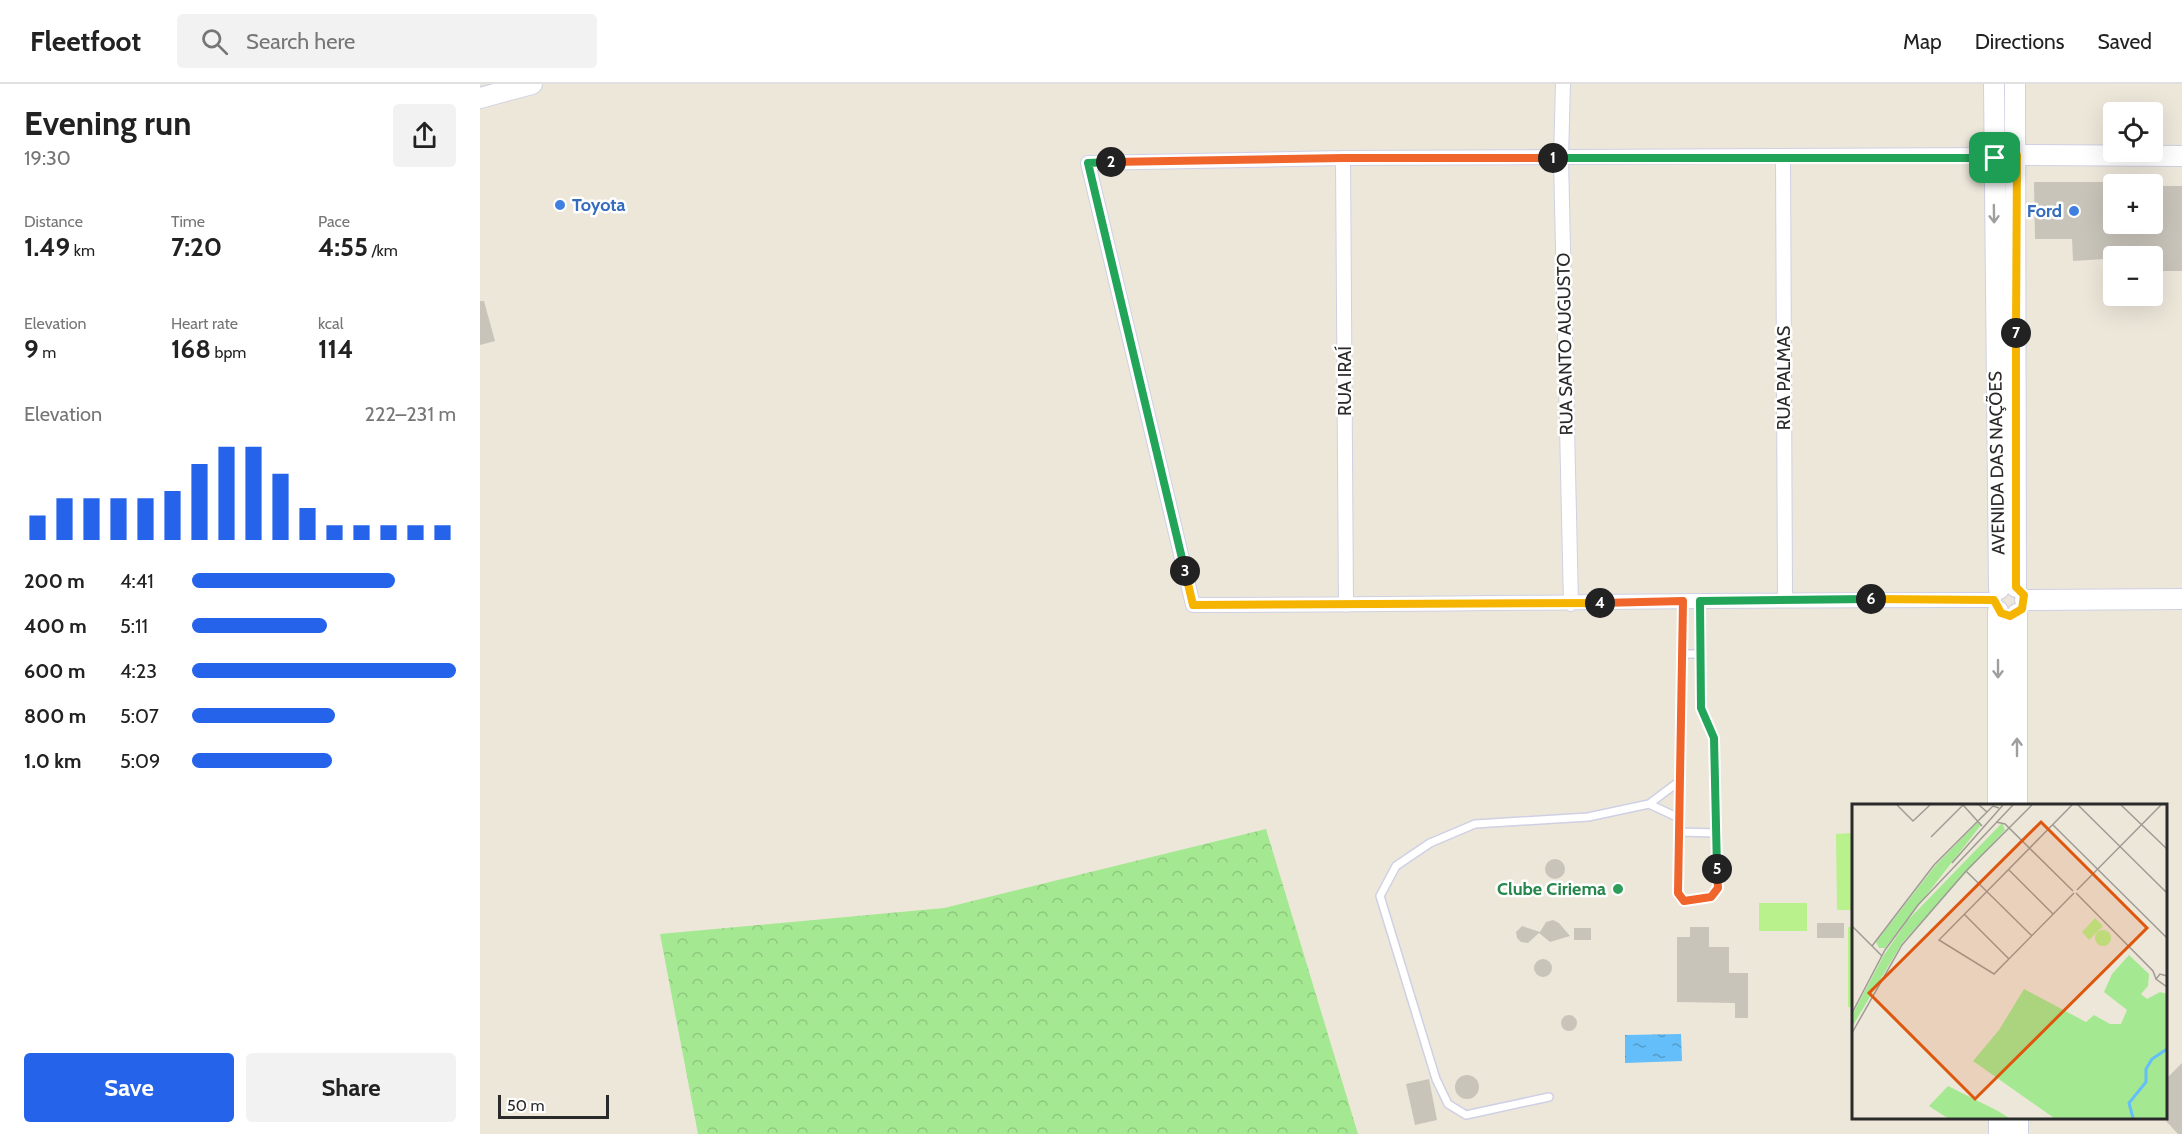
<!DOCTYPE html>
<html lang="en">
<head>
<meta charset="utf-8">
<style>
	:root { --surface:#fff; --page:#f2f2f2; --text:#222; --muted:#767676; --line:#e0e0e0; --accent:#2563eb }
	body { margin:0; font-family:Cabin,sans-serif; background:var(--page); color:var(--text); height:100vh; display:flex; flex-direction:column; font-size:22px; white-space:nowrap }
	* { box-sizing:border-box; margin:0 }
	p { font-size:20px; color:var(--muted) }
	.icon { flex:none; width:33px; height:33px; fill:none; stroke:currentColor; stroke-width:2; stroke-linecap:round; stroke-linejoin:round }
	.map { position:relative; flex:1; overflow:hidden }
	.details { display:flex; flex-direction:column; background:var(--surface); width:480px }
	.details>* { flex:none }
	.tools { position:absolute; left:1623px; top:18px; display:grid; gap:12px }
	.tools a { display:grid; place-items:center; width:60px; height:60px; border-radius:6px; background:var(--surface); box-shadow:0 6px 24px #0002; font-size:30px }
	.scale { position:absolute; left:18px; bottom:15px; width:111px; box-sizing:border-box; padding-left:6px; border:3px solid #2a2a2a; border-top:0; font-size:16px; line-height:21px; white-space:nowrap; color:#2a2a2a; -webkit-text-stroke:4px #fff; paint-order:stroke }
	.pin { position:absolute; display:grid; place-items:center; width:51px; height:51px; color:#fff; margin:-26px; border-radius:12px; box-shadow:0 3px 9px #0006 }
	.km { position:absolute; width:30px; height:30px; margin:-15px; border-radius:50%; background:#222; color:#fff; font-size:16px; line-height:30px; text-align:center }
	.round { display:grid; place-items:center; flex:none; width:63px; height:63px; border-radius:6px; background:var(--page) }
	.head { display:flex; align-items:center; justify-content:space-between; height:102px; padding:0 24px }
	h1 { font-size:33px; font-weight:800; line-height:45px }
	.metrics { display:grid; grid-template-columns:repeat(3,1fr); gap:9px; height:102px; padding:6px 24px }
	.metrics div { display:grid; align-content:center }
	.metrics b { font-size:26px; font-weight:800 }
	.metrics small { font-size:16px; font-weight:400 }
	.metrics p { font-size:16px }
	.chart { height:168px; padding:12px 24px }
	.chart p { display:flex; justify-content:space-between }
	.chart svg { width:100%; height:108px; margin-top:6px; stroke:var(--accent); stroke-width:6 }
	.primary-button { display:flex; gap:12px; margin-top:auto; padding:12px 24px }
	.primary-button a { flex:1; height:69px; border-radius:6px; background:var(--accent); color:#fff; font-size:24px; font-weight:800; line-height:69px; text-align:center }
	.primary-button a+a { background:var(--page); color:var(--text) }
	ul { padding:0 24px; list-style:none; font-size:20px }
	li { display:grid; grid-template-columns:96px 72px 1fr; align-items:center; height:45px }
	li i { height:15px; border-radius:8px; background:var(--accent) }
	header { display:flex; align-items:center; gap:36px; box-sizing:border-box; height:84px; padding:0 30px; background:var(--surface); border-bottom:2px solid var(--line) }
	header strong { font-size:28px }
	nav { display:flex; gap:33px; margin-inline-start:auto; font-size:21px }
	.search { width:420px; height:54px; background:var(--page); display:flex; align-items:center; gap:15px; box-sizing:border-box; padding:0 21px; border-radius:6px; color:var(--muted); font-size:22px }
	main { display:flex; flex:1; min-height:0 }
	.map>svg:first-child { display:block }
	.forest { fill:url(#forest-crowns) }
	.pitch { fill:#b9f18c }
	.water { fill:url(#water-ripples) }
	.building { fill:#c8c4ba }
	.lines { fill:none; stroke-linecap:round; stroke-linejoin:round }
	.lane-casing { stroke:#cfd0e4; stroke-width:10 }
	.street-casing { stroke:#cfd0e4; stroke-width:16 }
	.secondary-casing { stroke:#cfd0e4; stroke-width:22 }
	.lane { stroke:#fff; stroke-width:7 }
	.street { stroke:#fff; stroke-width:14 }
	.secondary { stroke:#fff; stroke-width:20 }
	.oneway { stroke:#9f9f9f }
	.split-1-casing { stroke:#fff; stroke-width:12 }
	.split-2-casing { stroke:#fff; stroke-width:12 }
	.split-3-casing { stroke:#fff; stroke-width:12 }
	.split-4-casing { stroke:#fff; stroke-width:12 }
	.split-5-casing { stroke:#fff; stroke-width:12 }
	.split-6-casing { stroke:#fff; stroke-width:12 }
	.split-7-casing { stroke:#fff; stroke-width:12 }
	.split-8-casing { stroke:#fff; stroke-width:12 }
	.split-1 { stroke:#22a559; stroke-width:8 }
	.split-2 { stroke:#f0652b; stroke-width:8 }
	.split-3 { stroke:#22a559; stroke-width:8 }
	.split-4 { stroke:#f5b400; stroke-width:8 }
	.split-5 { stroke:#f0652b; stroke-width:8 }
	.split-6 { stroke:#22a559; stroke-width:8 }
	.split-7 { stroke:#f5b400; stroke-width:8 }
	.split-8 { stroke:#f5b400; stroke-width:8 }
	.shop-dot { fill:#3f7fe0; stroke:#fff; stroke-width:2 }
	.leisure-dot { fill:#2e9e5b; stroke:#fff; stroke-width:2 }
	.labels { text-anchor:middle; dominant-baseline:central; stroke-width:5; stroke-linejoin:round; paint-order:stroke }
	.shop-label { font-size:18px; font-weight:bold; fill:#366cbe; stroke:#fff; text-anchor:start }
	.street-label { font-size:18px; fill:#2a2a2a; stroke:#fff }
	.leisure-label { font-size:18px; font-weight:bold; fill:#27864d; stroke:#fff; text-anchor:end }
	.inset-river { fill:none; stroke:#63bef9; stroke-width:3 }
	.inset-road { fill:none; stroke:#9f9b94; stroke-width:1.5 }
	.view { fill:#de570e; fill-opacity:0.15; stroke:#de570e; stroke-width:3 }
	.inset-edge { fill:none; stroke:#2a2a2a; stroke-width:3 }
</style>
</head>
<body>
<header>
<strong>Fleetfoot</strong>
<div class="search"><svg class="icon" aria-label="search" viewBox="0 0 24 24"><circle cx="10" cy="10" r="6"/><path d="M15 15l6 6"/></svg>Search here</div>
<nav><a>Map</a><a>Directions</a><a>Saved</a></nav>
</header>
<main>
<section class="details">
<div class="head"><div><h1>Evening run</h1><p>19:30</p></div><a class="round"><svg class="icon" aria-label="share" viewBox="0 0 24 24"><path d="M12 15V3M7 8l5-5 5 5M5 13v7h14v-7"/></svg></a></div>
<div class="metrics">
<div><p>Distance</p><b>1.49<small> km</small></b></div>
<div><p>Time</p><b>7:20</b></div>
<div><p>Pace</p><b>4:55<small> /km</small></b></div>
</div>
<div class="metrics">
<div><p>Elevation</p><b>9<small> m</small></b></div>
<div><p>Heart rate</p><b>168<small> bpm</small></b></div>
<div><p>kcal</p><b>114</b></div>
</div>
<div class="chart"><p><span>Elevation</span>222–231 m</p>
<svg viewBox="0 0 160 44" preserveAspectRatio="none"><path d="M5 44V34M15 44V27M25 44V27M35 44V27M45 44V27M55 44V24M65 44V13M75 44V6M85 44V6M95 44V17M105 44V31M115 44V38M125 44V38M135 44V38M145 44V38M155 44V38"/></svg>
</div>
<ul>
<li><b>200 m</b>4:41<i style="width:77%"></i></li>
<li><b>400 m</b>5:11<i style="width:51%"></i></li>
<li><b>600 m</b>4:23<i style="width:100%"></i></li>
<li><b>800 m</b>5:07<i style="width:54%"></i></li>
<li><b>1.0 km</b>5:09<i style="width:53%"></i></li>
</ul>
<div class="primary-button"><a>Save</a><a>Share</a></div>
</section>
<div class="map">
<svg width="1702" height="1050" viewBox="0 0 1702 1050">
	<defs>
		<pattern id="forest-crowns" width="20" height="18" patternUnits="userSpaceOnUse" patternTransform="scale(1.5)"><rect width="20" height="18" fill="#a4e991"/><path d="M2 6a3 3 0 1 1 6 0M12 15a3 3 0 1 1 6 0" fill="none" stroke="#8dc87d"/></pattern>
		<pattern id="water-ripples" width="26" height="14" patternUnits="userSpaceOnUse" patternTransform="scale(1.5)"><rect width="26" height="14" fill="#63bef9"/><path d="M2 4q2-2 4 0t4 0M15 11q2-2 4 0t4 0" fill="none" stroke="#529bca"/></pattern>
	</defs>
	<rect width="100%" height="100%" fill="#ede7da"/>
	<!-- forest -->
	<path class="forest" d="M786,745L878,1050H218L180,850L464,824Z"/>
	<!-- pitch -->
	<path class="pitch" d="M1373,749V826H1357L1356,750Z
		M1279,819H1327V847H1279Z
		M1368,843H1373V923H1368Z"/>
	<!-- water -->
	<path class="water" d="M1201,950L1202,977L1145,979V951Z"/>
	<!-- building -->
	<path class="building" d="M1554,98H1633V140H1672V102H1702V187H1672V172L1593,177L1592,155H1555Z
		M0,217H4L15,257L0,261Z
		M1065 785a10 10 0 1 1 20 0a10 10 0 1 1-20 0Z
		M1073,836L1079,839L1090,852L1070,858L1059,849L1048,859L1041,858L1037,854L1036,848L1042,842L1060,848L1066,838Z
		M1337,839H1364V854H1337Z
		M1210,843H1229V863H1249V889H1268V934H1255V919L1197,918V853H1210Z
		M1094,844H1111V856H1094Z
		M1054 884a9 9 0 1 1 18 0a9 9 0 1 1-18 0Z
		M1081 939a8 8 0 1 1 16 0a8 8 0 1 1-16 0Z
		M1702,979V1050H1698L1686,1037V995Z
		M975 1003a12 12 0 1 1 24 0a12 12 0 1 1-24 0Z
		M949,995L957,1036L935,1041L926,1000Z"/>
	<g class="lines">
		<defs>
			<path id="lane" d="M1203,517L1198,809L1204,817L1231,813L1238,804L1234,654L1221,624L1220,517
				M1201,570H1221
				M1169,720L1199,734
				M1199,748L1237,749
				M1069,1013L986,1031L968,1020L956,995L900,812L916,782L950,759L995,740L1108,733L1169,720L1201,696"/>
			<path id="street" d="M1083,0L1081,74L1091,520
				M1513,71L863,74L608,79L713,521C980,521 1247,515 1514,516
				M1303,72L1305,515
				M863,74L866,521"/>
			<path id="secondary" d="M1514,0L1519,505
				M1535,0L1536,503
				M0,14L52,0
				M1537,71L1702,72
				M1545,516L1702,515
				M1518,527V722
				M1537,530V722
				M1519,1034V1050
				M1538,1034V1050"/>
		</defs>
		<!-- lane casing -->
		<use href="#lane" class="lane-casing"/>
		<!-- street casing -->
		<use href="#street" class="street-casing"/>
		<!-- secondary casing -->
		<use href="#secondary" class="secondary-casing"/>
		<!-- lane -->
		<use href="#lane" class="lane"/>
		<!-- street -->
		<use href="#street" class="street"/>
		<!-- secondary -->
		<use href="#secondary" class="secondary"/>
	</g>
	<!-- one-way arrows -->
	<defs><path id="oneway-shaft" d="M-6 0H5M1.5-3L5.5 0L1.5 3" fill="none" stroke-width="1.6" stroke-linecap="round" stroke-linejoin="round" transform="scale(1.5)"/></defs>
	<g class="oneway">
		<use href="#oneway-shaft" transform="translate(1514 130) rotate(89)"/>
		<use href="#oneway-shaft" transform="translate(1518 585) rotate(90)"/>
		<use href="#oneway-shaft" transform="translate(1537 663) rotate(-90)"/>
	</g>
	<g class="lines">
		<defs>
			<path id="split-1" d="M1073,74H1515"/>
			<path id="split-2" d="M631,78L863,74H1073"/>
			<path id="split-3" d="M631,78L608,79L705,487"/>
			<path id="split-4" d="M705,487L713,521L1120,519"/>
			<path id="split-5" d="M1120,519L1203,517L1198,809L1204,817L1231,813L1238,804L1237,785"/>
			<path id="split-6" d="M1237,785L1234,654L1221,624L1220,517L1391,515"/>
			<path id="split-7" d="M1391,515L1514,516L1521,529L1530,532L1542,525L1544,511L1536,503V249"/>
			<path id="split-8" d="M1515,74L1525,80L1537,71L1536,249"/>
		</defs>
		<!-- split-1 casing -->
		<use href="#split-1" class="split-1-casing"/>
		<!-- split-2 casing -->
		<use href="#split-2" class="split-2-casing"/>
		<!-- split-3 casing -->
		<use href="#split-3" class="split-3-casing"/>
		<!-- split-4 casing -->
		<use href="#split-4" class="split-4-casing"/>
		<!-- split-5 casing -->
		<use href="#split-5" class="split-5-casing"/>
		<!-- split-6 casing -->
		<use href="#split-6" class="split-6-casing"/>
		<!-- split-7 casing -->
		<use href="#split-7" class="split-7-casing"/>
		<!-- split-8 casing -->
		<use href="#split-8" class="split-8-casing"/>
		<!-- split-1 -->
		<use href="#split-1" class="split-1"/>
		<!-- split-2 -->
		<use href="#split-2" class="split-2"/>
		<!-- split-3 -->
		<use href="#split-3" class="split-3"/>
		<!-- split-4 -->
		<use href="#split-4" class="split-4"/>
		<!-- split-5 -->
		<use href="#split-5" class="split-5"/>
		<!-- split-6 -->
		<use href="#split-6" class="split-6"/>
		<!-- split-7 -->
		<use href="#split-7" class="split-7"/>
		<!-- split-8 -->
		<use href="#split-8" class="split-8"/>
	</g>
	<!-- markers -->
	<g class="shop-dot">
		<circle cx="80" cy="121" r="6"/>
		<circle cx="1594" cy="127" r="6"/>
	</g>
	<circle class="leisure-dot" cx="1138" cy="805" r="6"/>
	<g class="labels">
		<!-- shop labels -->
		<g class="shop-label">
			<text x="92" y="121">Toyota</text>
			<text x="1582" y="127" text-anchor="end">Ford</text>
		</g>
		<!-- street labels -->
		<g class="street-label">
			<text transform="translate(1085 260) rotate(-91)">RUA SANTO AUGUSTO</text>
			<text transform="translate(1304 294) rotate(-90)">RUA PALMAS</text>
			<text transform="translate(865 297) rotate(-90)">RUA IRAÍ</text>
			<text transform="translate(1517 379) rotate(-91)">AVENIDA DAS NAÇÕES</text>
		</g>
		<!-- leisure labels -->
		<g class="leisure-label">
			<text x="1126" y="805">Clube Ciriema</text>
		</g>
	</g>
	<!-- overview -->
	<g transform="translate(1372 720)">
		<rect width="315" height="315" fill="#ede7da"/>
		<path d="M126,18L129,21L33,144H27L24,138L83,62ZM150,19L153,26L50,139L0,223V211L32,151L56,116Z" fill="#a4e991"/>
		<path d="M277,151L297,170L296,182L289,190L295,195L308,188L315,190V314H202L121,257L147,226L172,185L234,218L242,211L258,220H269L275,206L252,188L260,170ZM96,282L146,307L157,314H96L89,310L77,302Z" fill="#a4e991"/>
		<path d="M243,114L251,122L237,136L230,128ZM243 134a8 8 0 1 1 16 0a8 8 0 1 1-16 0Z" fill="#b9f18c"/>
		<path class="inset-river" d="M281,314L277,299L294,278V265L300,255L315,245"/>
		<path class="inset-road" d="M45,1L61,17L78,1M111,1L130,22M127,1L135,8L141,2L147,4M220,1L87,136L142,170L222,89M226,1L314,88M269,1L315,45M144,18L153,20L221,87M201,21L315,134M79,33L111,1M100,59L151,1M156,65L201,110M114,67L180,132M225,86L309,1M224,89L301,167L304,175M112,110L157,155M0,122L30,152M20,142L82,61L135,8M315,172L308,170L304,175L315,183M0,209L33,146L66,101L161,1M0,229L50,141L114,67L180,1"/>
		<path class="view" d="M189,18L295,124L123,295L17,189Z"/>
		<rect width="315" height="315" class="inset-edge"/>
	</g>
</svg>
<div class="tools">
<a><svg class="icon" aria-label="locate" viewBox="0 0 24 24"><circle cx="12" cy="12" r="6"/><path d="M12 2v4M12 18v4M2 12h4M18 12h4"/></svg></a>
<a>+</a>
<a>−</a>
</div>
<div class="scale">50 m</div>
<div class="pin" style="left:1515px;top:74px;background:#1e9e55"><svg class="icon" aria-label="arrive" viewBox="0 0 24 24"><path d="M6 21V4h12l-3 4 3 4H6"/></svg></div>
<b class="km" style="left:1073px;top:74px">1</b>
<b class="km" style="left:631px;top:78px">2</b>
<b class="km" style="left:705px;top:487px">3</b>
<b class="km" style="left:1120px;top:519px">4</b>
<b class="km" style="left:1237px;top:785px">5</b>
<b class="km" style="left:1391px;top:515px">6</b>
<b class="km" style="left:1536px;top:249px">7</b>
</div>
</main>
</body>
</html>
